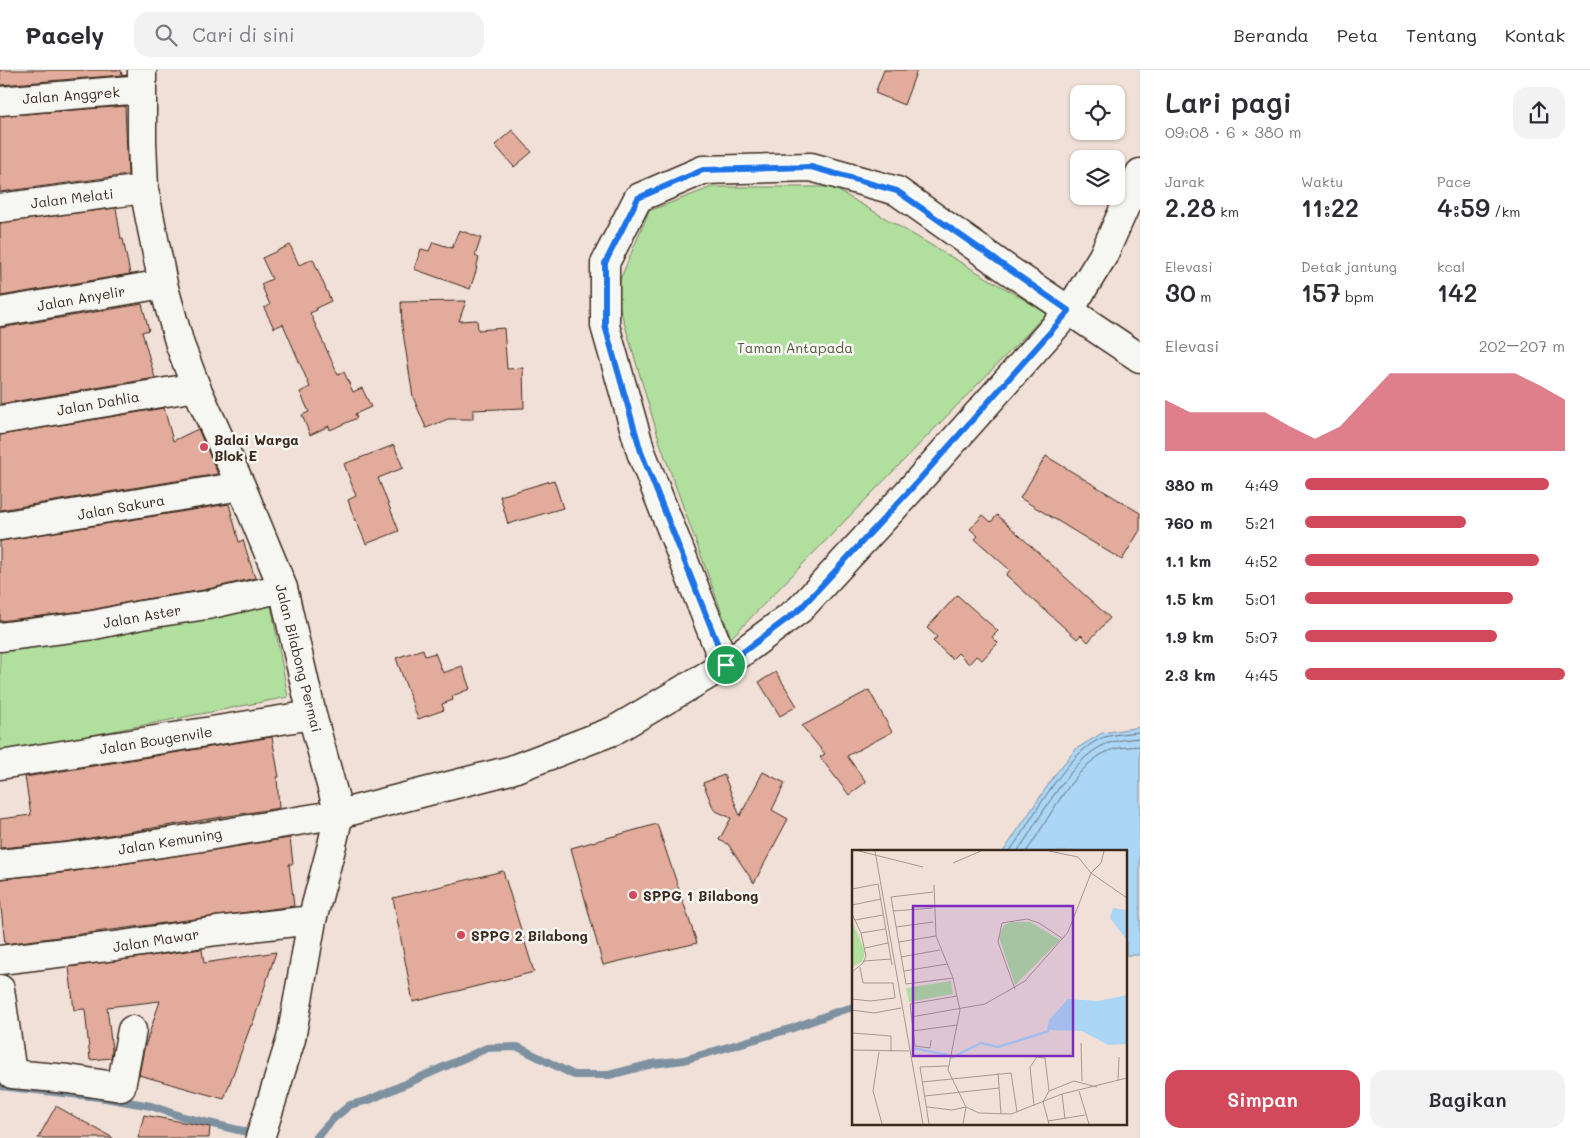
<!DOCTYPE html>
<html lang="id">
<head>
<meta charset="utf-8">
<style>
	:root { --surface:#fff; --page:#f2f2f3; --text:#2b2b33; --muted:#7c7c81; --line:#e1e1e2; --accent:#d1495b }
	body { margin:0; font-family:Mali,sans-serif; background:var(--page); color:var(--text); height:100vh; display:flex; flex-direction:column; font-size:19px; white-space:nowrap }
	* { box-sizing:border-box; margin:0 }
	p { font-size:16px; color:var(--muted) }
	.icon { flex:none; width:28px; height:28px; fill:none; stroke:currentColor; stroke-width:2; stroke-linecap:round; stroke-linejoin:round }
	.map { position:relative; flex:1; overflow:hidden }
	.panel { display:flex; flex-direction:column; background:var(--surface); width:450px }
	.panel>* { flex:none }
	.tools { position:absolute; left:1070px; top:15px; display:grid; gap:10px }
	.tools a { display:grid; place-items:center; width:55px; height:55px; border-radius:10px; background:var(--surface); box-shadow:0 1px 4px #0004; font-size:25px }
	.pin { position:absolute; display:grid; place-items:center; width:42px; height:42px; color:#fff; margin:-21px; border:2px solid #fff; border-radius:50%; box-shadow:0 1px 5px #0007 }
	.round { display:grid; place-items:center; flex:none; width:52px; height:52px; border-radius:15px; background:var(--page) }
	.head { display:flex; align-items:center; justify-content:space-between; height:85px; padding:0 25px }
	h1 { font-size:28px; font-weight:600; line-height:38px }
	.stats { display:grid; grid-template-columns:repeat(3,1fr); gap:8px; height:85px; padding:5px 25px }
	.stats div { display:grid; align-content:center }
	.stats b { font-size:25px; font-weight:600 }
	.stats small { font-size:14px; font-weight:400 }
	.stats p { font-size:14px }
	.chart { height:140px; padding:10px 25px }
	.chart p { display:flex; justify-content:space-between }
	.chart svg { width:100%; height:90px; margin-top:5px; fill:var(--accent); opacity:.7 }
	.button { display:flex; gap:10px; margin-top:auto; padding:10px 25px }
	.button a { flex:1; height:58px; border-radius:15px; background:var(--accent); color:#fff; font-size:20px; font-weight:600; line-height:58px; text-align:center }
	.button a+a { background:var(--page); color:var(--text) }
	ul { padding:0 25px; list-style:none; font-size:16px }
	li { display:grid; grid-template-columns:80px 60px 1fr; align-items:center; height:38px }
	li i { height:12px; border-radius:6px; background:var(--accent) }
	header { display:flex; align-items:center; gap:30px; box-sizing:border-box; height:70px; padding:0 25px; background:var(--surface); border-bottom:1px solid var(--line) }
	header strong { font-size:24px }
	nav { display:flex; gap:28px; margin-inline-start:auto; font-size:18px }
	.search { width:350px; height:45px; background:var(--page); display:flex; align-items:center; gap:12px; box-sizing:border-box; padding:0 18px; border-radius:15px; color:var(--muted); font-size:19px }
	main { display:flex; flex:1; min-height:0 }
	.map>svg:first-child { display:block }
	.green { fill:#b0df9e; stroke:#76845e }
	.water { fill:#abd6f6; stroke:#7e91a0 }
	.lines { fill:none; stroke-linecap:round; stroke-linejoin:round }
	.shore { stroke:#686f74; stroke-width:1 }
	.stream { stroke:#7e91a0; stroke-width:8 }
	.building { fill:#e2ab9b; stroke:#3b2a1e }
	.minor-casing { stroke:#3b2a1e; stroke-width:31 }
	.minor { stroke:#f6f6f2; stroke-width:28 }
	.route-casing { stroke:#fff; stroke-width:10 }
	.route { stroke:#1a73e8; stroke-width:6 }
	.poi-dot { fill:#d1495b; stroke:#f6f6f2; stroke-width:2 }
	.labels { text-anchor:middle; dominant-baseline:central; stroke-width:5; stroke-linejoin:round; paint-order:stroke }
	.street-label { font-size:14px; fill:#3b2a1e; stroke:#f6f6f2 }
	.park-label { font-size:14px; fill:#58573e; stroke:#f6f6f2 }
	.poi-label { font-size:14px; font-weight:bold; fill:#3b2a1e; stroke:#f6f6f2; text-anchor:start }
	.inset-river { fill:none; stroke:#abd6f6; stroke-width:2.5 }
	.inset-road { fill:none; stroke:#a8978e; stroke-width:1 }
	.view { fill:#7b2cbf; fill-opacity:0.15; stroke:#7b2cbf; stroke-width:2.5 }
	.inset-edge { fill:none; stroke:#3b2a1e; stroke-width:2.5 }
</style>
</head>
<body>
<header>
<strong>Pacely</strong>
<div class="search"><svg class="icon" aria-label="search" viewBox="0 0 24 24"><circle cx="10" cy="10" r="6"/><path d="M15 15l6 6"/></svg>Cari di sini</div>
<nav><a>Beranda</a><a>Peta</a><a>Tentang</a><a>Kontak</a></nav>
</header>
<main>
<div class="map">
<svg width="1140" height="1068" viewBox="0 0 1140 1068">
	<rect width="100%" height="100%" fill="#f0e0d8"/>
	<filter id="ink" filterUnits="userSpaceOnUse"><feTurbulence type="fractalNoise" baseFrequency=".02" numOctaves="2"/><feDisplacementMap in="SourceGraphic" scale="10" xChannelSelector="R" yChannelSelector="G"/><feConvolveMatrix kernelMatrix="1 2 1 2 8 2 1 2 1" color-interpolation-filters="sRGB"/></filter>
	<g filter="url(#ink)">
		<!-- green -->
		<path class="green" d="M712,117H832L1047,243L731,568L661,376L615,222L649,141Z
			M271,535L288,627L0,683V578Z"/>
		<!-- water -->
		<path class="water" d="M1140,657V885H1126V782H1003L1057,702L1076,679L1102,663Z"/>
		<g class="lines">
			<!-- shore -->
			<path class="shore" d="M1009,782C1033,750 1067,679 1105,667C1116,664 1129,663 1140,662
				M1017,782C1040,750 1069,689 1106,674C1116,670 1130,669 1140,668
				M1026,782C1047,753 1075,693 1109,681C1118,677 1130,677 1140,676"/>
			<!-- stream -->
			<path class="stream" d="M0,1016L99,1027L151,1036L183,1047L251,1063
				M316,1068L333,1049L350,1035L369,1030L487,978L518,977L574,1005H609L652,994L684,990L793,958L839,941L854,937"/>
		</g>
		<!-- building -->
		<path class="building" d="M0,0H121L122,5L0,15Z
			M884,0H917L904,35L875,23Z
			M125,36L128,105L0,122V46Z
			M512,60L532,82L514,97L495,75Z
			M116,138L121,169H123L130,204L1,226L0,153Z
			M459,160L481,168L475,186L479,188L476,198H477L470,219L414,199L421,179L429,181L433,172L452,178Z
			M290,175L299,195L313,189L331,231L316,238L317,240L310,243L338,305L344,302L353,322L362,318L371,337L355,344L357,348L330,360L329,356L310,365L302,345L309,342L300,322L310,317L283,254L274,258L264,238L270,235L261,214L272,209L262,188Z
			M466,231L459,251L477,250L478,260L504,258L507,299L523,298L524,338L473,340V349H448L426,358L413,327L402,256L401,232Z
			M142,234L149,260L142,262L155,308L0,334V258Z
			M164,338L173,371L198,359L218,404L0,440V365Z
			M394,375L403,398L378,408L399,461L366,474L356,450L355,451L348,430L356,426L344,394Z
			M1046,386L1140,443V460L1122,490L1020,428Z
			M554,410L563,438L508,454L500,426Z
			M229,434L239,472L243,470L255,508L204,520L139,530L91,540L0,551V471Z
			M983,445L991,452L997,445L1110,548L1088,572L1081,565L1077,569L1006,505L1010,500L975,469L978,466L970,459Z
			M957,525L998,561L992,567L998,573L982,590L976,586L969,594L958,583L952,589L933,571L937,567L927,558Z
			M423,579L425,586L435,583L443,603L462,596L470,619L452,626L453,630L442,634L444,640L418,649L396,588Z
			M776,602L797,636L780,646L759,612Z
			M869,620L892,662L847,686L866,712L849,725L820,687L825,684L802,656Z
			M272,667L279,707H277L279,738L65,772L0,778V749L31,745L25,707Z
			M763,702L785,713L772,740L788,749L754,813L728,774L719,770L731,748L714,740L703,713L724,705L740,746Z
			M657,754L697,873L603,895L571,778Z
			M290,768L293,794H289L294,836L5,874L0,829V809L69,802Z
			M503,801L534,902L413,932L393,828Z
			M202,879L204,893L276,882L252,956L251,955L224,1029L139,1005L144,979L160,931L107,937L112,980L111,988L90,990L85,939L74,940L69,897Z
			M56,1036L113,1068H38Z
			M144,1045L210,1057L209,1068H138Z"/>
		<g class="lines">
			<defs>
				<path id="minor" d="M142,0V71L144,119L163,214L180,275L196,317L241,416L283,518L312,645L339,744L332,775L312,850L291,969L260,1068
					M0,31L142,19
					M0,138L144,119
					M0,242L163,214
					M0,350L196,317
					M0,456L241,416
					M0,567L94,555L141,545L207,535L283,518
					M725,595L641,382L605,256V193L638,128L703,100L811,97L897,121L1007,199L1140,288
					M0,695L312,645
					M0,794L67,787L202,767L339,744L511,700L613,661L725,595L800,539L911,419L1069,241L1103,186L1140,103
					M0,890L115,876L217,861L312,850
					M0,919L12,1004L68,1009L121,1017L132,960"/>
			</defs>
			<!-- minor casing -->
			<use href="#minor" class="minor-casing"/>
			<!-- minor -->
			<use href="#minor" class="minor"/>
		</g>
	</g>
	<g class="lines" filter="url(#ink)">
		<defs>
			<path id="route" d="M811,97L897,121L1069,241L911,419L800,539L726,595L641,382L605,256V193L638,128L703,100Z"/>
		</defs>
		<!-- route casing -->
		<use href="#route" class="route-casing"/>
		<!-- route -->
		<use href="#route" class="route"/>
	</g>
	<!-- markers -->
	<g class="poi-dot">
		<circle cx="204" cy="377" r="5"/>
		<circle cx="633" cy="825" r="5"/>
		<circle cx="461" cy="865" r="5"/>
	</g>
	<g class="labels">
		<!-- street labels -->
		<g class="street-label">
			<text transform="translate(71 25) rotate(-4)">Jalan Anggrek</text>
			<text transform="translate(72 128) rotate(-7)">Jalan Melati</text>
			<text transform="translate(81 228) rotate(-10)">Jalan Anyelir</text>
			<text transform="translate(98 333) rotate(-10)">Jalan Dahlia</text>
			<text transform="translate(121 437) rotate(-10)">Jalan Sakura</text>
			<text transform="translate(142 546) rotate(-10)">Jalan Aster</text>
			<text transform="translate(299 588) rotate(76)">Jalan Bilabong Permai</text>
			<text transform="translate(156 670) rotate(-9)">Jalan Bougenvile</text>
			<text transform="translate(170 771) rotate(-9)">Jalan Kemuning</text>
			<text transform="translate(156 870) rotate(-9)">Jalan Mawar</text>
		</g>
		<!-- park labels -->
		<g class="park-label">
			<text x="795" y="277">Taman Antapada</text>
		</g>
		<!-- poi labels -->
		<g class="poi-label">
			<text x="214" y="369">Balai Warga<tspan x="214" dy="16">Blok E</tspan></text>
			<text x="643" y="825">SPPG 1 Bilabong</text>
			<text x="471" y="865">SPPG 2 Bilabong</text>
		</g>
	</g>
	<!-- overview -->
	<g transform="translate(852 780)">
		<rect width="275" height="275" fill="#f0e0d8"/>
		<path d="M0,71L13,101L11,111L0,117ZM161,72H178L208,90L163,135L147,87L152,75ZM99,131L101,144L57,152L54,138Z" fill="#b0df9e"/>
		<path d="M261,58L275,60V90L258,68ZM275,145V194L256,195L230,181L195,180L197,170L216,149L246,151Z" fill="#abd6f6"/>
		<path class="inset-river" d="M60,198L96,205M99,208L129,193L146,197L197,181"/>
		<path class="inset-road" d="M7,1L71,17M23,1L71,274M197,1L226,7L239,23L275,48M101,13L129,1M82,35L84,86L101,128L108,160L96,220L114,257L127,263L159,264L210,244L275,228M0,39L26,34L40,115M81,42L39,47L54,134L101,128M0,55L29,49M41,61L81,58M0,64L9,83L14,106L11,113L0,122M3,70L31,65M44,77L81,72M9,83L33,79M47,92L84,86M13,98L36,93M49,107L88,100M12,111L39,109M52,121L95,114M163,139L146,92L150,73L175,69L187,73L211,89M0,149L18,151L43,148L41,133H11L8,117M0,160L22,163L49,158M59,167L133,154L173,131L216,82L239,23L249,13L252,1M60,181L105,175M0,183L39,186V202M79,190L78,198L63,196L58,154L105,146M229,193L230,231M0,200L57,201M27,202L21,241L30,274M146,223L149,264M266,231L267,207M70,232L159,223L165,262M227,241L237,274M210,244L213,269M73,246L147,238M182,256L178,217L185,207L193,208L197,241M75,257L100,260L114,257L111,274M196,271L233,265M77,274L68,217L96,216M197,274L191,252L197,241L222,231L245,237"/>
		<path class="view" d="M61,56H221V206H61Z"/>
		<rect width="275" height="275" class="inset-edge"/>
	</g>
</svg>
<div class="tools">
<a><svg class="icon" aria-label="locate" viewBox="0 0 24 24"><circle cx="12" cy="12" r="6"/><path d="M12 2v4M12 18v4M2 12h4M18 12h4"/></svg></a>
<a><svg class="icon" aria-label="layers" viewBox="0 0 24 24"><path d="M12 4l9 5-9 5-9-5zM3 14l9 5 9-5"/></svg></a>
</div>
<div class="pin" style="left:726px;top:595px;background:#1e9e55"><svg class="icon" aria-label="arrive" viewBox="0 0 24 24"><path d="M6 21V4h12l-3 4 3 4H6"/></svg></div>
</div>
<section class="panel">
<div class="head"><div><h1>Lari pagi</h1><p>09:08 · 6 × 380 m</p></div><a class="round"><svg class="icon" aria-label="share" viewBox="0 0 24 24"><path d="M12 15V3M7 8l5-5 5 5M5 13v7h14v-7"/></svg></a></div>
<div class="stats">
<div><p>Jarak</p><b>2.28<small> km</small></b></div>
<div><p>Waktu</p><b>11:22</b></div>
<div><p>Pace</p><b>4:59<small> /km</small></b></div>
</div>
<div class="stats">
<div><p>Elevasi</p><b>30<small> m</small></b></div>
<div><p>Detak jantung</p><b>157<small> bpm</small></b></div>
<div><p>kcal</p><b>142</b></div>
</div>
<div class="chart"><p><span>Elevasi</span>202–207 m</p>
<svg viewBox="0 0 160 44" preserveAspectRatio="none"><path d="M0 44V19L10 25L20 25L30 25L40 25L50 32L60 38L70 32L80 19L90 6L100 6L110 6L120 6L130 6L140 6L150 12L160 19V44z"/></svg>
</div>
<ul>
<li><b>380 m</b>4:49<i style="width:94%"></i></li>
<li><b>760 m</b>5:21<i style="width:62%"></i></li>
<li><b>1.1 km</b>4:52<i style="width:90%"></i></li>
<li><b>1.5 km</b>5:01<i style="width:80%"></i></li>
<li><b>1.9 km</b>5:07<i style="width:74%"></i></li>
<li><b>2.3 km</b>4:45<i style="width:100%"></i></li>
</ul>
<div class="button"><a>Simpan</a><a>Bagikan</a></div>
</section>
</main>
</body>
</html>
